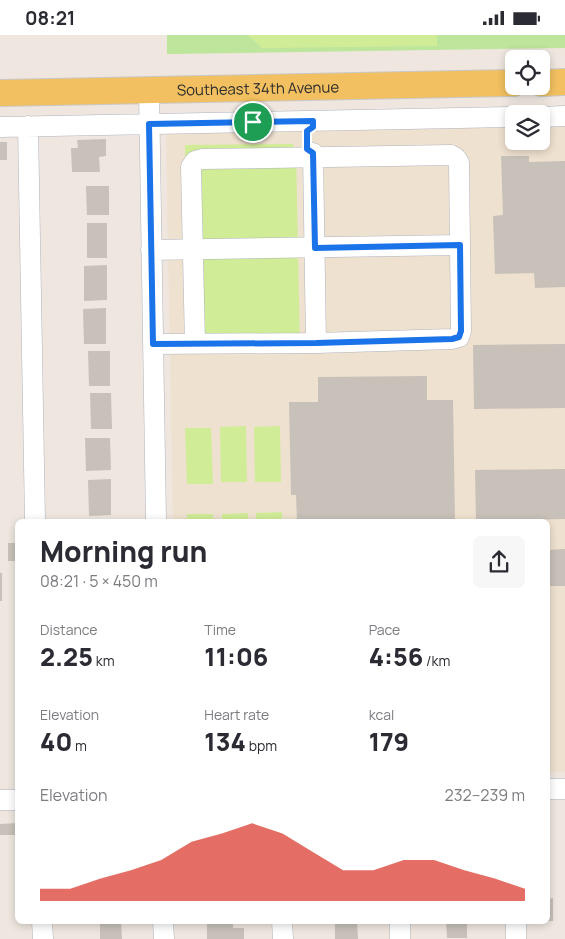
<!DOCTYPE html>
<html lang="en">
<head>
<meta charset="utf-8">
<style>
	:root { --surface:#fff; --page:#f7f7f7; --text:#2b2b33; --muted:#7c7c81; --accent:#d93025 }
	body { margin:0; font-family:Manrope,sans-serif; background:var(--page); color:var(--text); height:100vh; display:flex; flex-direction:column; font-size:19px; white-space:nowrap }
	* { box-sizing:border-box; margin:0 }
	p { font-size:16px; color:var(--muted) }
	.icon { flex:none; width:28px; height:28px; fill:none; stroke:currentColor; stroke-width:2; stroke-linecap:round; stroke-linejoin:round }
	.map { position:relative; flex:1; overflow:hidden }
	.sheet { position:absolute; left:15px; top:484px; width:535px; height:405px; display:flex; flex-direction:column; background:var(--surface); border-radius:8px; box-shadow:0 2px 8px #0003 }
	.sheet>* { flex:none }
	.tools { position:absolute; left:505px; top:15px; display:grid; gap:10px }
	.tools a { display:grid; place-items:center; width:45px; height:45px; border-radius:8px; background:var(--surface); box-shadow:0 2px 8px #0003; font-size:25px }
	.pin { position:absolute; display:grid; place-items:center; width:42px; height:42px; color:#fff; margin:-21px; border:2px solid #fff; border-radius:50%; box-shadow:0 1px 5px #0007 }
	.round { display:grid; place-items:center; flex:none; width:52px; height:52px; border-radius:8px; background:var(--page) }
	.head { display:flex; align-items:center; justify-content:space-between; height:85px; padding:0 25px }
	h1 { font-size:28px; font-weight:800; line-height:38px }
	.stats { display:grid; grid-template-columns:repeat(3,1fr); gap:8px; height:85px; padding:5px 25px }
	.stats div { display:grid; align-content:center }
	.stats b { font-size:25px; font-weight:800 }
	.stats small { font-size:14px; font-weight:400 }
	.stats p { font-size:14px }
	.chart { height:140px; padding:10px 25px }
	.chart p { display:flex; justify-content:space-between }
	.chart svg { width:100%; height:90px; margin-top:5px; fill:var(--accent); opacity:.7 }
	.status { display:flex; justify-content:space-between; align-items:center; height:35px; padding:0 25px; background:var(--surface); direction:ltr }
	.status svg { height:14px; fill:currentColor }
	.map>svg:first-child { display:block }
	.education { fill:#efe1cf }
	.green { fill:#bde59b }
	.pitch { fill:#d1ec97 }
	.building { fill:#c7c1ba }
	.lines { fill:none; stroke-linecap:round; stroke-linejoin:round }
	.minor-casing { stroke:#afb3bd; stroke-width:21 }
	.major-casing { stroke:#c8c8c8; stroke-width:28 }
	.minor { stroke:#fff; stroke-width:20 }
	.major { stroke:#f2c060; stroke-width:26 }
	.route-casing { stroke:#fff; stroke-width:10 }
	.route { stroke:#1a73e8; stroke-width:6 }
	.labels { text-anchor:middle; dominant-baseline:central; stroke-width:4; stroke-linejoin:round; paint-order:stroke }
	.street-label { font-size:15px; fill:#2d2d2d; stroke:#fff }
</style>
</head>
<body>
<div class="status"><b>08:21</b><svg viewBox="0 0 49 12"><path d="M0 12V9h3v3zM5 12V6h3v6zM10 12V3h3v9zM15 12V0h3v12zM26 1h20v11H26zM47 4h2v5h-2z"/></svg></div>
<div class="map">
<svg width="565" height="904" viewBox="0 0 565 904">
	<rect width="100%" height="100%" fill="#eee6df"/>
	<!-- education -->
	<path class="education" d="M565,89V737L548,738V486H173L166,102L171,96L514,90V106H541V90Z"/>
	<!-- green -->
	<path class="green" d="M167,0H565V13L167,19Z"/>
	<!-- pitch -->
	<path class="pitch" d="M248,0H437V11L262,13Z
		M293,109L294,113L296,114L300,316L189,319L185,110Z
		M246,391L247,447H221L220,392Z
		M280,391L281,447H255L254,392Z
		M185,393H211L213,449H187Z
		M282,477V486H256V478Z
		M248,478V486H222V479Z
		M187,479H213V486H187Z"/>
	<!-- building -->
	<path class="building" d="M106,104V121L99,122L100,137H72L71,113H78L77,105Z
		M0,107H7V125H0Z
		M501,121H529V127L565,126V252L535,253L534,238L495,239L493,181L503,180Z
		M86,151H109V180H87Z
		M87,188H107V223H87Z
		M107,230V265L84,266V231Z
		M106,273V309H84L83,274Z
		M565,309V373L474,374L473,310Z
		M88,316H110V351H89Z
		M427,341V365H453L455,486H297L296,460H291L289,367H318V342Z
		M90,358H111L112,394H91Z
		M85,403H110L111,435L86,436Z
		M565,434V484L476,486L475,435Z
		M111,444V480L89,481L88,445Z
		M8,508H18V526H8Z
		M565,514V551H548V515Z
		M0,538H2V566H0Z
		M18,788V800H0V789Z
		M548,795H549L550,817H548Z
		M553,863V886H548V864Z
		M100,886H121L122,904H100Z
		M207,886H233V893H244V904H207Z
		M335,886H357L358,904H335Z
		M446,886H467V903H447Z"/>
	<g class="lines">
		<defs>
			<path id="minor" d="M149,55L156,486
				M541,82L565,81
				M28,91L35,486
				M0,92L514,82
				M151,215L460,210
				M153,309L316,308L313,118
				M195,309L191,132L195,126L202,124L451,120L456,123L459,128L461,296L459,302L452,304L316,308
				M548,754H565
				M0,765H18
				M42,886L43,904
				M163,886L164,904
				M282,886L283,904
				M400,886V904
				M516,886V904"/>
			<g id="major">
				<path d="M541,48L565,47"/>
				<path id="s1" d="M0,58L514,48"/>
			</g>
		</defs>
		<!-- minor casing -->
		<use href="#minor" class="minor-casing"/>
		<!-- major casing -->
		<use href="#major" class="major-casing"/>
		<!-- minor -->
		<use href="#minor" class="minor"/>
		<!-- major -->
		<use href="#major" class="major"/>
	</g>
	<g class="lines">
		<defs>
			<path id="route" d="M313,86V92L307,96V114L313,118L315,213L460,210L461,296L459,302L452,304L316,308L153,309L149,89Z"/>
		</defs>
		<!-- route casing -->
		<use href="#route" class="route-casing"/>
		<!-- route -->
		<use href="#route" class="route"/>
	</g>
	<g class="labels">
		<!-- street labels -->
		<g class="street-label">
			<text stroke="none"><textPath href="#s1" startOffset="258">Southeast 34th Avenue</textPath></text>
		</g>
	</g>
</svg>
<div class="tools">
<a><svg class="icon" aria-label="locate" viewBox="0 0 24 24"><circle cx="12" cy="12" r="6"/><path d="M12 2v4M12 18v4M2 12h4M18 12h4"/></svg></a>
<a><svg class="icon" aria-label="layers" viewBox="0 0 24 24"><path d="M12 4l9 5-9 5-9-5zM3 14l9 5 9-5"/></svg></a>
</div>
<div class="pin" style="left:253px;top:87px;background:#1e9e55"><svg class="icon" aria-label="arrive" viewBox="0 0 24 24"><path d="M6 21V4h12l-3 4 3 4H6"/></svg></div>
<section class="sheet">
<div class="head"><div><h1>Morning run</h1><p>08:21 · 5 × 450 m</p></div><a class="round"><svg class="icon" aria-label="share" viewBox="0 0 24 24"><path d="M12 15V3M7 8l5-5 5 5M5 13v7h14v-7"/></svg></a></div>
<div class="stats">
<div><p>Distance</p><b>2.25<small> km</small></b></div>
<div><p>Time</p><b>11:06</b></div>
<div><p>Pace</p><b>4:56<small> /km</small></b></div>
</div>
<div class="stats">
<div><p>Elevation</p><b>40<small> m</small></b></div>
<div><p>Heart rate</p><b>134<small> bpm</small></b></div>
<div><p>kcal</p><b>179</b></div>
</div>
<div class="chart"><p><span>Elevation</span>232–239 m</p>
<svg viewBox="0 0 160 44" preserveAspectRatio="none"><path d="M0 44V38L10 38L20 33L30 29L40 24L50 15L60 11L70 6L80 11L90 20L100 29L110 29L120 24L130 24L140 29L150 33L160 38V44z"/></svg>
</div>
</section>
</div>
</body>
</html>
